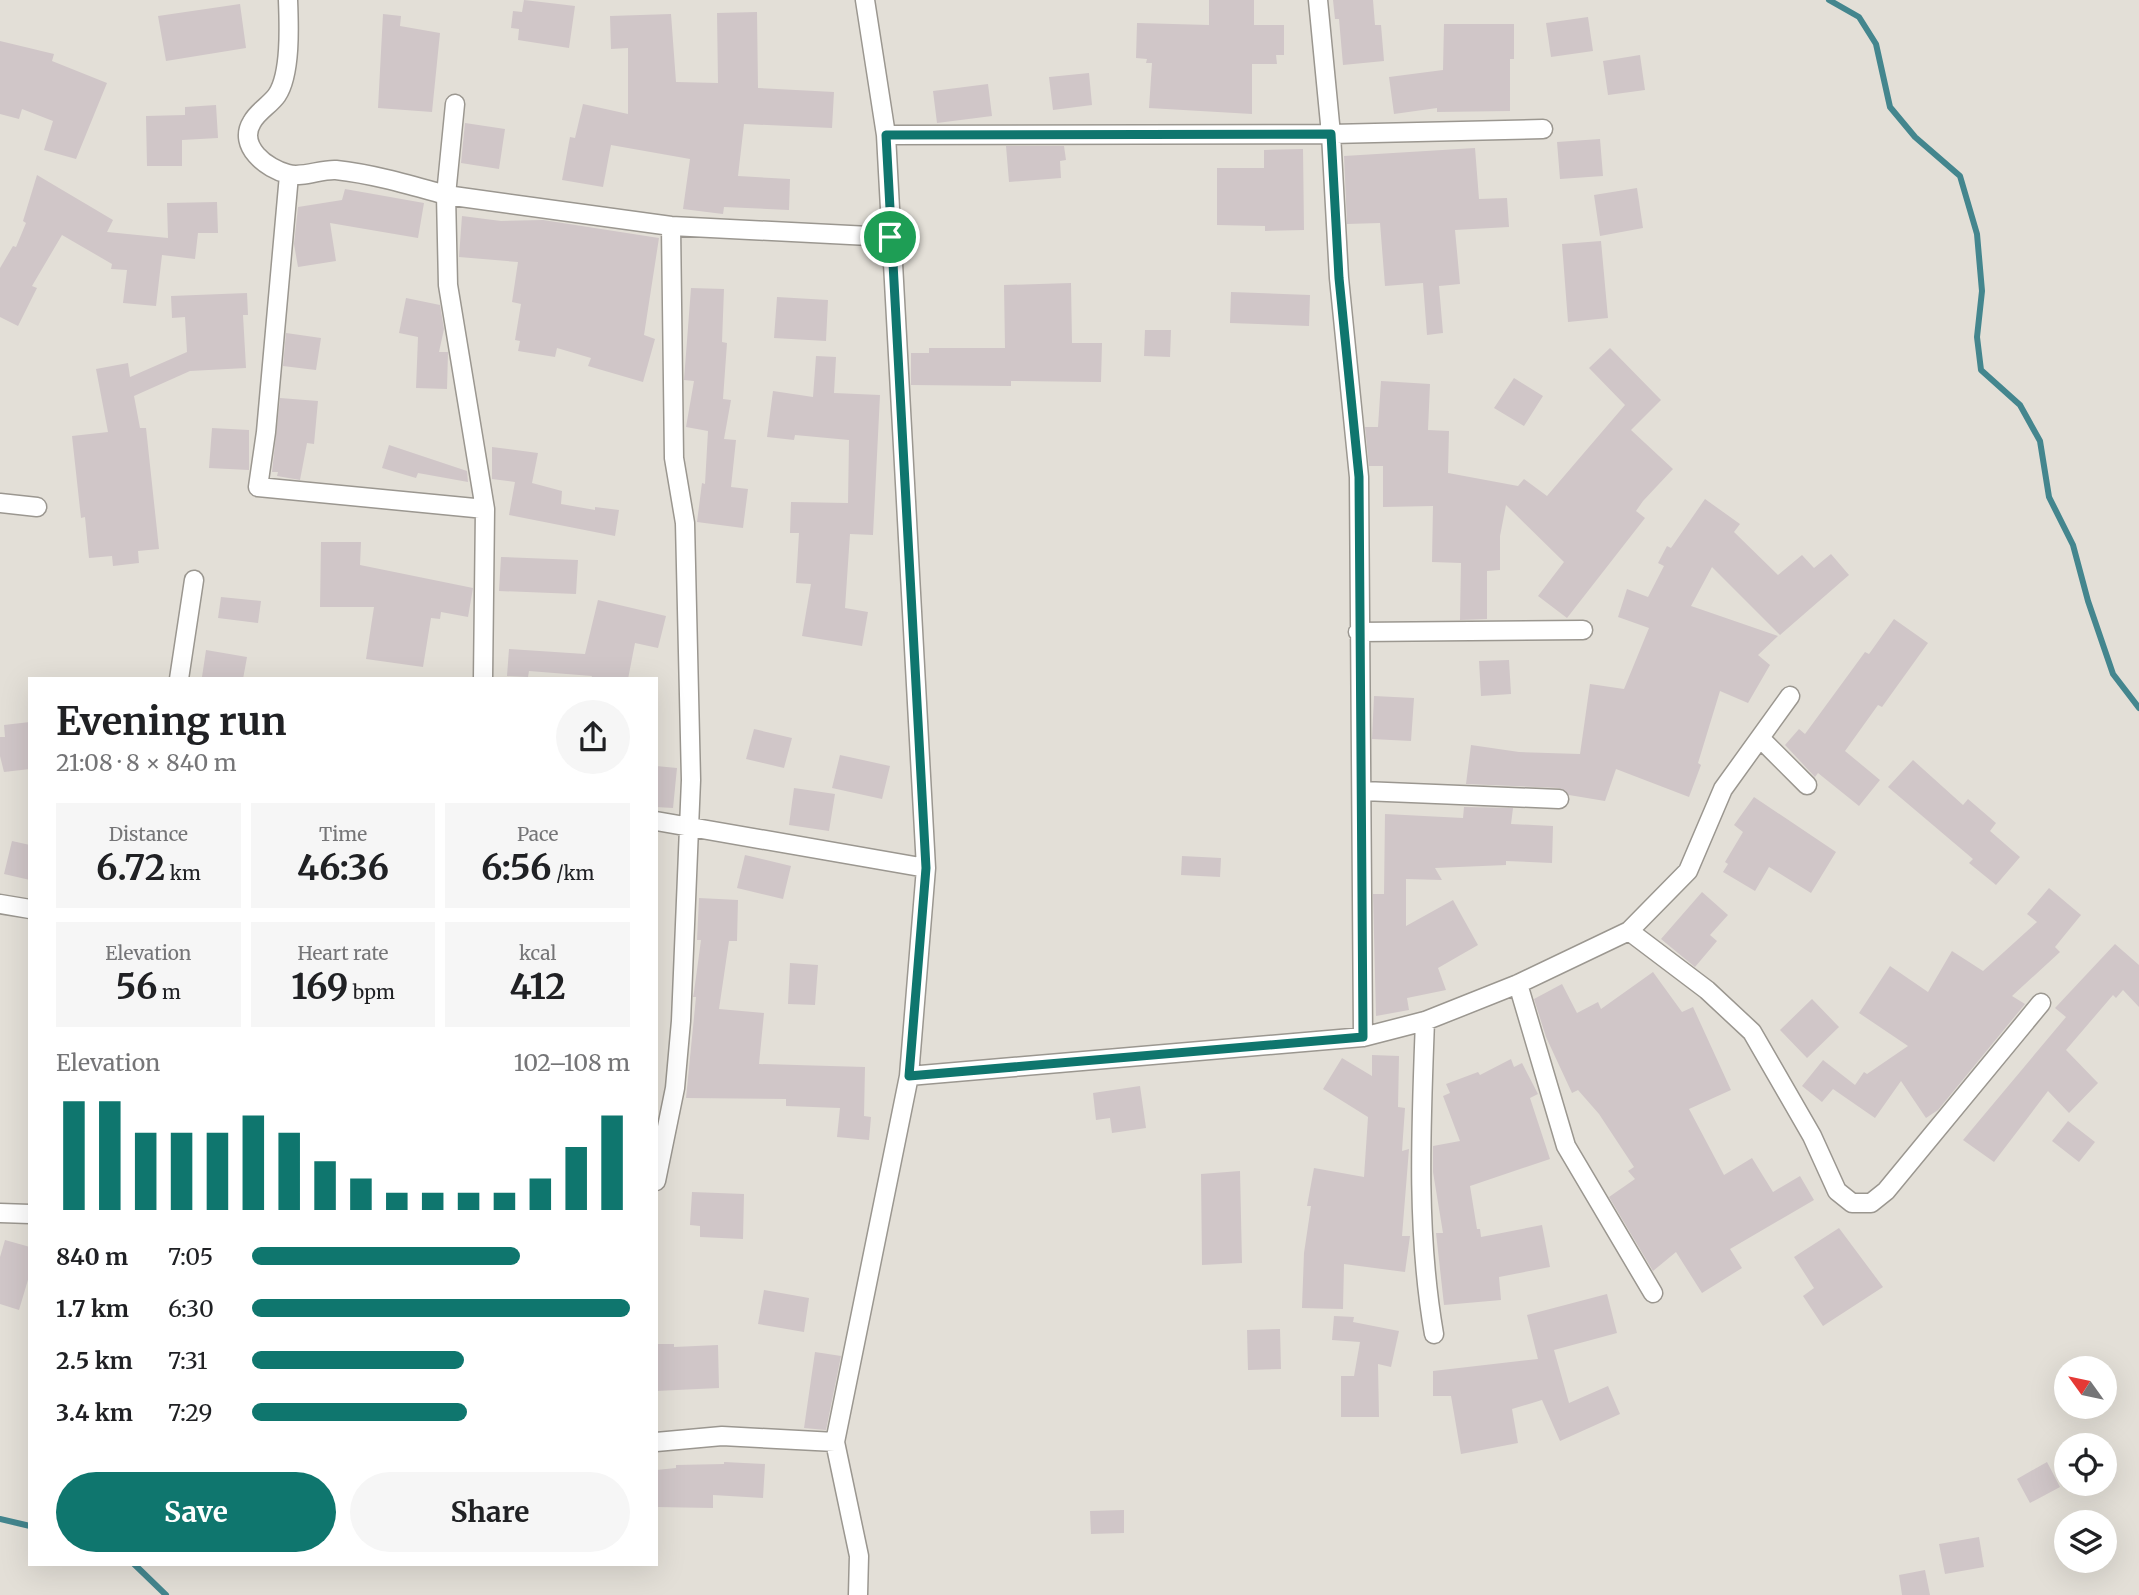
<!DOCTYPE html>
<html lang="en">
<head>
<meta charset="utf-8">
<style>
	:root { --surface:#fff; --page:#f6f6f6; --text:#202124; --muted:#757577; --accent:#0f766e }
	body { margin:0; font-family:Merriweather,serif; background:var(--page); color:var(--text); height:100vh; display:flex; flex-direction:column; font-size:26px; white-space:nowrap }
	* { box-sizing:border-box; margin:0 }
	p { font-size:23px; color:var(--muted) }
	.icon { flex:none; width:38px; height:38px; fill:none; stroke:currentColor; stroke-width:2; stroke-linecap:round; stroke-linejoin:round }
	.map { position:relative; flex:1; overflow:hidden }
	.panel { position:absolute; left:28px; top:677px; width:630px; height:889px; display:flex; flex-direction:column; background:var(--surface); border-radius:0px; box-shadow:0 7px 28px #0002 }
	.panel>* { flex:none }
	.needle { width:46px; rotate:303deg }
	.tools { position:absolute; left:2054px; top:1356px; display:grid; gap:14px }
	.tools a { display:grid; place-items:center; width:63px; height:63px; border-radius:50%; background:var(--surface); box-shadow:0 7px 28px #0002; font-size:35px }
	.pin { position:absolute; display:grid; place-items:center; width:60px; height:60px; color:#fff; margin:-30px; border:4px solid #fff; border-radius:50%; box-shadow:0 2px 7px #0007 }
	.round { display:grid; place-items:center; flex:none; width:74px; height:74px; border-radius:37px; background:var(--page) }
	.overview { display:flex; align-items:center; justify-content:space-between; height:119px; padding:0 28px }
	h1 { font-size:38px; font-weight:700; line-height:52px }
	.figures { display:grid; grid-template-columns:repeat(3,1fr); gap:10px; height:119px; padding:7px 28px }
	.figures div { display:grid; align-content:center; border-radius:0px; background:var(--page); text-align:center }
	.figures b { font-size:35px; font-weight:700 }
	.figures small { font-size:19px; font-weight:400 }
	.figures p { font-size:19px }
	.chart { height:196px; padding:14px 28px }
	.chart p { display:flex; justify-content:space-between }
	.chart svg { width:100%; height:126px; margin-top:7px; stroke:var(--accent); stroke-width:6 }
	.action { display:flex; gap:14px; margin-top:auto; padding:14px 28px }
	.action a { flex:1; height:80px; border-radius:42px; background:var(--accent); color:#fff; font-size:28px; font-weight:700; line-height:80px; text-align:center }
	.action a+a { background:var(--page); color:var(--text) }
	ul { padding:0 28px; list-style:none; font-size:23px }
	li { display:grid; grid-template-columns:112px 84px 1fr; align-items:center; height:52px }
	li i { height:18px; border-radius:9px; background:var(--accent) }
	.map>svg:first-child { display:block }
	.lines { fill:none; stroke-linecap:round; stroke-linejoin:round }
	.stream { stroke:#44868e; stroke-width:6 }
	.building { fill:#d0c6c8 }
	.street-casing { stroke:#9b9790; stroke-width:21 }
	.street { stroke:#fff; stroke-width:18 }
	.route-casing { stroke:#fff; stroke-width:14 }
	.route { stroke:#0f766e; stroke-width:9 }
</style>
</head>
<body>
<div class="map">
<svg width="2139" height="1595" viewBox="0 0 2139 1595">
	<rect width="100%" height="100%" fill="#e3dfd7"/>
	<g class="lines">
		<!-- stream -->
		<path class="stream" d="M1829,0L1859,17L1876,44L1890,107L1915,137L1960,176L1977,234L1982,291L1977,337L1981,370L2020,405L2040,441L2049,497L2073,545L2088,601L2113,674L2139,708
			M0,1519L30,1526
			M134,1564L166,1595"/>
	</g>
	<!-- building -->
	<path class="building" d="M524,0L575,6L569,48L518,40L519,29L511,28L513,11L522,12Z
		M1209,0H1254V25H1284V55H1276L1277,64H1252V114L1149,108L1152,63H1146L1147,59L1136,58L1137,23L1209,25Z
		M1333,0H1373L1375,25H1381L1384,61L1343,65L1339,19H1335Z
		M240,4L246,48L166,61L158,16Z
		M757,12L758,88L834,92L832,128L744,124L738,176L790,179L789,210L724,207L723,214L683,209L690,159L611,145L603,187L562,180L570,137L575,138L583,104L628,114V48L611,49L610,16L671,14L676,82L718,83L717,13Z
		M383,14L401,16L400,26L440,33L432,112L378,108Z
		M1588,17L1593,51L1551,57L1546,23Z
		M1444,24H1514V59H1510V111L1437,112V108L1394,114L1389,77L1443,70Z
		M0,41L54,54L52,61L107,83L76,159L44,150L53,121L22,109L19,119L0,114Z
		M1640,55L1645,90L1608,95L1603,61Z
		M1089,73L1092,105L1053,110L1049,77Z
		M988,84L992,116L937,123L933,91Z
		M216,105L218,138L182,140V166H147L146,116L185,115V107Z
		M465,123L505,129L499,169L461,163Z
		M1600,139L1603,176L1560,179L1557,142Z
		M1006,146H1064L1066,160L1060,161L1061,178L1009,182Z
		M1475,148L1479,199L1507,198L1509,227L1455,230L1460,284L1439,286L1443,333L1427,335L1423,283L1385,286L1380,223L1347,224L1344,156Z
		M1303,149L1304,230L1265,231V226L1217,225V168H1264V150Z
		M37,175L113,220L107,232L168,238L167,203L217,202L218,233H198L195,259L162,255L156,306L123,303L127,270L111,269L112,264L62,235L32,286L37,288L18,326L0,317V268L13,246L16,247L26,223L23,221Z
		M1637,188L1643,228L1600,236L1594,195Z
		M345,189L424,203L418,238L330,223L336,261L298,267L294,244L298,207L342,200Z
		M462,216L501,221L543,220L659,238L644,335L655,339L643,382L588,366L591,358L557,348L555,357L518,351L520,341L515,340L521,304L512,302L518,262L459,257Z
		M1601,241L1608,318L1568,322L1562,244Z
		M1071,283L1072,343H1102L1101,382L1011,381V386L911,385V353H929V348H1005L1004,285Z
		M691,288L724,289L722,342L727,343L723,399L731,400L724,439L736,440L731,487L748,489L743,528L697,522L702,483L705,484L708,431L686,427L694,381L684,380Z
		M1231,292L1310,295L1309,326L1230,323Z
		M247,293L248,315H243L246,368L190,371L134,396L140,428H146L159,549L138,551L139,563L113,566L112,556L89,558L85,517L81,518L72,436L108,432L96,369L128,363L130,377L187,352L185,317L172,318L171,296Z
		M777,297L828,300L826,341L774,338Z
		M406,298L440,305L444,329L439,352H448L447,389L416,388L418,337L399,333Z
		M1145,330H1171L1170,357L1144,356Z
		M286,333L321,338L316,370L283,366Z
		M1610,348L1661,400L1631,430L1673,469L1643,501L1636,511L1645,518L1567,618L1538,596L1564,562L1506,505L1500,536V570L1487,571V619L1460,620L1461,563L1432,562L1433,506L1383,507V466H1369L1365,427H1378L1381,381L1430,384L1428,430L1449,431L1448,473L1518,486L1524,479L1547,496L1625,405L1589,368Z
		M816,356L836,357L834,393L880,395L873,535L850,534L845,608L868,612L862,646L802,636L811,584L796,583L799,533H790L791,502L848,503L849,440L795,435L794,440L767,437L773,391L813,397Z
		M1514,378L1543,396L1524,426L1494,408Z
		M280,398L318,401L314,444L307,443L300,480L277,476L278,472H272Z
		M212,428L249,430V470L209,468Z
		M389,445L467,471L468,482L418,473L416,478L382,468Z
		M492,447L538,453L532,483L562,491L561,504L595,510V507L619,510L615,536L509,515L515,482L492,479Z
		M1705,499L1740,524L1734,532L1778,575L1802,555L1814,568L1831,554L1849,575L1780,635L1712,567L1691,606L1778,636L1758,655L1770,665L1748,703L1720,691L1698,763L1701,765L1689,797L1616,769L1605,801L1569,795L1559,788L1466,784L1471,745L1519,752L1580,754L1590,684L1624,689L1649,628L1618,617L1627,589L1648,597L1664,566L1658,563L1667,546L1671,548Z
		M321,542H361L360,565L473,588L468,617L441,612L440,619L431,618L423,667L366,659L374,607H320Z
		M501,557L578,560L576,594L499,591Z
		M221,597L261,601L258,623L218,618Z
		M598,600L666,616L658,648L635,643L628,679H591L592,676L529,671L528,677L507,676L509,649L585,654Z
		M1894,619L1928,643L1882,707L1878,705L1845,751L1880,780L1859,806L1818,773L1815,777L1785,745L1799,729L1805,734L1865,652L1869,654Z
		M206,650L247,657L243,679L202,677Z
		M1509,660L1511,694L1481,696L1479,661Z
		M1374,696L1414,698L1411,741L1372,739Z
		M30,722V769L4,772L0,756V737H5L4,725Z
		M754,729L792,738L784,768L746,759Z
		M840,755L890,766L882,799L832,788Z
		M1913,760L1963,805L1968,799L1996,823L1990,831L2020,857L1996,885L1969,863L1973,859L1888,787Z
		M656,766L677,768L673,808L656,807Z
		M794,788L835,794L829,831L789,825Z
		M1754,797L1836,852L1811,893L1769,867L1755,891L1723,872L1728,864L1725,862L1743,832L1734,825Z
		M1464,807L1513,808L1511,824L1553,826L1552,863L1506,861V865L1435,868L1442,880L1406,879V926L1453,900L1478,945L1438,968L1446,990L1407,998L1409,1010L1376,1016L1373,894H1384L1385,814L1463,818Z
		M12,841L30,845V880L4,874Z
		M745,855L791,866L783,899L737,888Z
		M1182,856L1221,858L1220,877L1181,875Z
		M2049,888L2081,915L2055,947L2060,952L2012,996L2025,1004L1938,1110L1926,1118L1901,1081L1875,1118L1833,1089L1822,1102L1802,1086L1823,1060L1855,1085L1864,1072L1867,1074L1908,1046L1859,1013L1890,966L1928,992L1952,951L1983,971L2037,922L2027,914Z
		M1702,892L1728,915L1710,935L1717,941L1695,967L1661,939Z
		M699,898L738,900L737,941H729L719,1009L764,1013L759,1064L865,1067L864,1116L871,1117L869,1140L837,1137L840,1108L786,1106V1099L686,1098L696,997H693L694,992L701,940H697Z
		M2115,944L2139,965V1007L2123,990L2116,998L2113,995L2066,1050L2098,1083L2069,1113L2048,1091L1994,1162L1963,1140L2066,1017L2055,1008Z
		M790,963L818,965L815,1005L788,1004Z
		M1653,972L1682,1012L1693,1007L1731,1090L1689,1109L1724,1175L1752,1158L1773,1192L1800,1176L1814,1200L1730,1249L1742,1268L1702,1293L1676,1252L1653,1271L1609,1197L1635,1179L1628,1171L1634,1167L1599,1114L1578,1090L1572,1093L1546,1037L1534,999L1562,984L1577,1013L1598,1002L1601,1009Z
		M1812,999L1839,1027L1807,1058L1780,1030Z
		M1372,1055L1399,1056L1398,1107L1405,1108L1402,1151L1409,1149L1402,1236H1410L1405,1272L1344,1264L1343,1309L1302,1308L1304,1253L1311,1206H1307L1314,1168L1364,1177L1368,1117L1323,1089L1342,1058L1372,1076Z
		M1511,1059L1514,1067L1522,1063L1538,1094L1530,1098L1550,1159L1470,1186L1477,1229H1480L1481,1237L1542,1225L1550,1267L1499,1277L1501,1300L1444,1305L1436,1233H1443L1433,1172V1146L1460,1141L1443,1096L1450,1093L1446,1084L1478,1072L1480,1075Z
		M1140,1086L1146,1128L1112,1133L1110,1118L1096,1120L1093,1093Z
		M2068,1121L2095,1142L2079,1162L2052,1141Z
		M1240,1171L1242,1263L1202,1265L1201,1174Z
		M692,1192L744,1194L743,1239L700,1237V1226L690,1225Z
		M1839,1228L1883,1287L1823,1326L1803,1296L1814,1288L1794,1257Z
		M5,1240L30,1247V1273L19,1310L0,1304V1257Z
		M764,1290L809,1298L804,1332L758,1324Z
		M1607,1294L1617,1333L1554,1350L1569,1403L1608,1386L1620,1414L1560,1441L1542,1400L1512,1409L1518,1443L1461,1454L1451,1396H1433V1371L1538,1359L1527,1315Z
		M1334,1316L1354,1317L1353,1322L1399,1331L1391,1367L1378,1364L1379,1417H1341V1376H1354L1360,1342L1332,1340Z
		M1280,1329L1281,1369L1248,1370L1247,1330Z
		M656,1344H674V1347L718,1345L719,1388L656,1391Z
		M815,1352L841,1356L826,1430L804,1428Z
		M724,1462L765,1464L763,1498L713,1495V1508L656,1507V1470L676,1468V1465L724,1464Z
		M2047,1462L2060,1487L2030,1503L2017,1479Z
		M1124,1510V1533L1091,1534L1090,1511Z
		M1979,1537L1984,1567L1945,1574L1939,1544Z
		M1925,1570L1930,1595H1902L1899,1575Z"/>
	<g class="lines">
		<defs>
			<path id="street" d="M288,0C289,25 291,74 277,95C270,105 258,111 252,122C237,146 267,169 288,174C303,178 321,169 336,170C373,174 410,185 446,195L455,104
				M865,0L886,135
				M1318,0L1331,134L1339,278L1359,477L1363,1037
				M289,175L266,432L258,487L485,509
				M0,503L37,507
				M1358,632L1583,630
				M179,679L194,580
				M483,679L485,509L448,285L446,195L671,226L889,237
				M1760,738L1807,785
				M1363,791L1559,799
				M656,821L926,868
				M0,904L30,909
				M1629,931L1707,990L1752,1032L1812,1136L1837,1191L1852,1203H1871L1886,1191L2041,1003
				M1518,984L1566,1146L1653,1293
				M1425,1021C1421,1126 1416,1231 1434,1334
				M909,1076L1363,1037L1425,1021L1518,984L1629,931L1688,871L1723,789L1790,696
				M656,1181L675,1088L681,1021L691,780L685,523L674,458L671,226
				M0,1213L30,1214
				M656,1442L722,1436L835,1442
				M858,1595L859,1556L835,1442L909,1076L926,868L886,135L1331,134L1543,129"/>
		</defs>
		<!-- street casing -->
		<use href="#street" class="street-casing"/>
		<!-- street -->
		<use href="#street" class="street"/>
	</g>
	<g class="lines">
		<defs>
			<path id="route" d="M1331,134L1339,278L1359,477L1363,1037L909,1076L926,868L886,135Z"/>
		</defs>
		<!-- route casing -->
		<use href="#route" class="route-casing"/>
		<!-- route -->
		<use href="#route" class="route"/>
	</g>
</svg>
<div class="tools">
<a><svg class="needle" viewBox="-14 -14 28 28"><path d="M0-13l5 13h-10z" fill="#e53935"/><path d="M0 13l5-13h-10z" fill="#757577"/></svg></a>
<a><svg class="icon" aria-label="locate" viewBox="0 0 24 24"><circle cx="12" cy="12" r="6"/><path d="M12 2v4M12 18v4M2 12h4M18 12h4"/></svg></a>
<a><svg class="icon" aria-label="layers" viewBox="0 0 24 24"><path d="M12 4l9 5-9 5-9-5zM3 14l9 5 9-5"/></svg></a>
</div>
<div class="pin" style="left:890px;top:237px;background:#1e9e55"><svg class="icon" aria-label="arrive" viewBox="0 0 24 24"><path d="M6 21V4h12l-3 4 3 4H6"/></svg></div>
<section class="panel">
<div class="overview"><div><h1>Evening run</h1><p>21:08 · 8 × 840 m</p></div><a class="round"><svg class="icon" aria-label="share" viewBox="0 0 24 24"><path d="M12 15V3M7 8l5-5 5 5M5 13v7h14v-7"/></svg></a></div>
<div class="figures">
<div><p>Distance</p><b>6.72<small> km</small></b></div>
<div><p>Time</p><b>46:36</b></div>
<div><p>Pace</p><b>6:56<small> /km</small></b></div>
</div>
<div class="figures">
<div><p>Elevation</p><b>56<small> m</small></b></div>
<div><p>Heart rate</p><b>169<small> bpm</small></b></div>
<div><p>kcal</p><b>412</b></div>
</div>
<div class="chart"><p><span>Elevation</span>102–108 m</p>
<svg viewBox="0 0 160 44" preserveAspectRatio="none"><path d="M5 44V6M15 44V6M25 44V17M35 44V17M45 44V17M55 44V11M65 44V17M75 44V27M85 44V33M95 44V38M105 44V38M115 44V38M125 44V38M135 44V33M145 44V22M155 44V11"/></svg>
</div>
<ul>
<li><b>840 m</b>7:05<i style="width:71%"></i></li>
<li><b>1.7 km</b>6:30<i style="width:100%"></i></li>
<li><b>2.5 km</b>7:31<i style="width:56%"></i></li>
<li><b>3.4 km</b>7:29<i style="width:57%"></i></li>
</ul>
<div class="action"><a>Save</a><a>Share</a></div>
</section>
</div>
</body>
</html>
